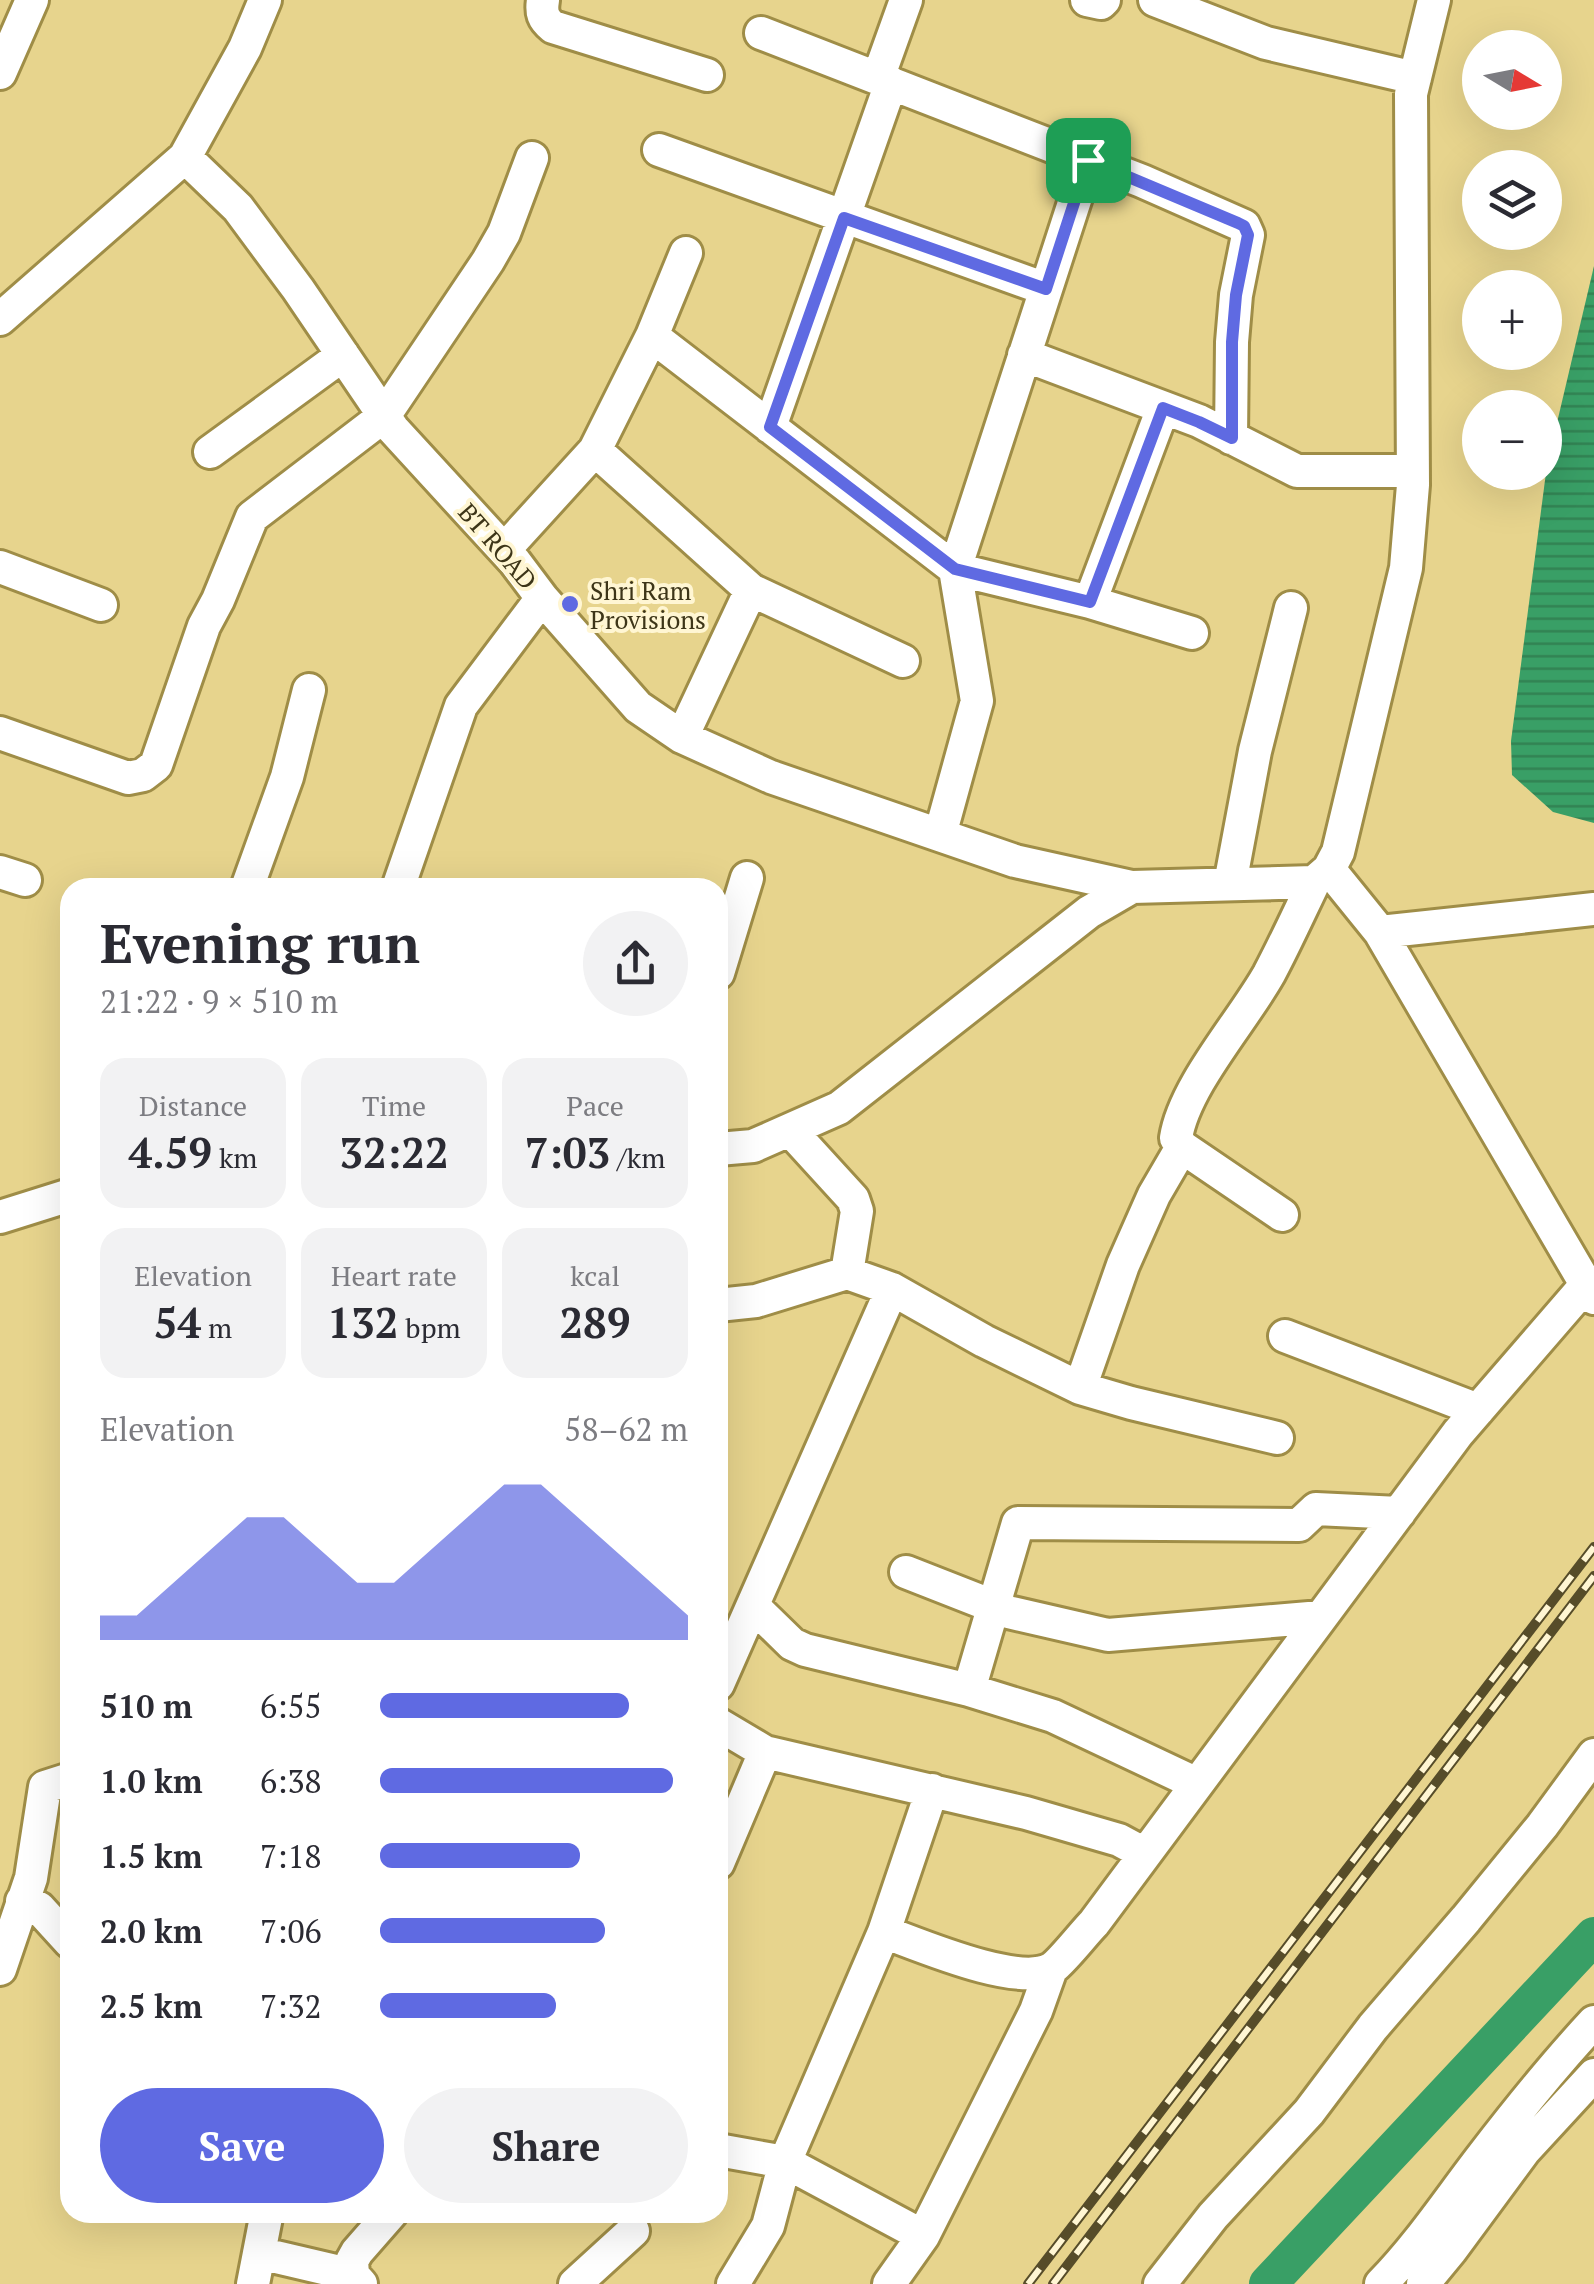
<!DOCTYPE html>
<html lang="en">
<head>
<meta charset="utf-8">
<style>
	:root { --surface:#fff; --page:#f2f2f3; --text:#2b2b33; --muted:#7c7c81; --accent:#5f6ae2 }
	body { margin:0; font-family:"PT Serif",serif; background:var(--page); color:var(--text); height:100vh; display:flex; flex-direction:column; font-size:38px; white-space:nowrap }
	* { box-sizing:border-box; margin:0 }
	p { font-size:32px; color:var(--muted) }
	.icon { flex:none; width:55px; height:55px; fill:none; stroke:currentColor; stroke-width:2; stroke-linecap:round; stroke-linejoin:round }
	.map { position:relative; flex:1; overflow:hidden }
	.drawer { position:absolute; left:60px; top:878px; width:668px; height:1345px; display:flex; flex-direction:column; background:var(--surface); border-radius:30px; box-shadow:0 10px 40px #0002 }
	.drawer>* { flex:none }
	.needle { width:65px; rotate:100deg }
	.tools { position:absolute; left:1462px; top:30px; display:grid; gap:20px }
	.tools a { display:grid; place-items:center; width:100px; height:100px; border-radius:50%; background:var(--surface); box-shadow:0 10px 40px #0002; font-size:50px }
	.pin { position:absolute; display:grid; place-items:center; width:85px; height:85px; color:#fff; margin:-42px; border-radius:20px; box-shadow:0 5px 15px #0006 }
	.round { display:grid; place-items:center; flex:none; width:105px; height:105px; border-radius:52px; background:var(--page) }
	.head { display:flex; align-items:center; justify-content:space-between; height:170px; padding:0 40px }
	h1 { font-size:55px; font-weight:700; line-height:75px }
	.stats { display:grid; grid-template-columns:repeat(3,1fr); gap:15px; height:170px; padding:10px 40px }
	.stats div { display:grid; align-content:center; border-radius:25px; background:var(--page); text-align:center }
	.stats b { font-size:42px; font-weight:700 }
	.stats small { font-size:28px; font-weight:400 }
	.stats p { font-size:28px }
	.chart { height:280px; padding:20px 40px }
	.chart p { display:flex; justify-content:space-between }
	.chart svg { width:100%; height:180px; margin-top:10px; fill:var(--accent); opacity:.7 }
	.action { display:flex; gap:20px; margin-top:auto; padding:20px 40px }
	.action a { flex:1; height:115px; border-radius:60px; background:var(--accent); color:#fff; font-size:40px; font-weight:700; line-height:115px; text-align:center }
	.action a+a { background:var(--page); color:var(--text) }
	ul { padding:0 40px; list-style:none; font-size:32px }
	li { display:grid; grid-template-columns:160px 120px 1fr; align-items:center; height:75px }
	li i { height:25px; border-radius:12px; background:var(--accent) }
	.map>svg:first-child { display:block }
	.water { fill:url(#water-rules) }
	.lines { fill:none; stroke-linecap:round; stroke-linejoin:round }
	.river { stroke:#399f66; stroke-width:38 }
	.minor-casing { stroke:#9f8d47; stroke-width:38 }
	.minor { stroke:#fff; stroke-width:32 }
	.rail-casing { stroke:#564c29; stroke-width:10 }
	.rail { stroke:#fff6d3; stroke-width:6; stroke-dasharray:19; stroke-linecap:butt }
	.route-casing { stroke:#fff; stroke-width:20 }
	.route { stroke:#5f6ae2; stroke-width:12 }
	.poi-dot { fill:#5f6ae2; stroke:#fff6d3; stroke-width:4 }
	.labels { text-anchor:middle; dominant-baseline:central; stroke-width:8; stroke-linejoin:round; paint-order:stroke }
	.street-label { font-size:25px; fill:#3d3518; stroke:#fff6d3 }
	.poi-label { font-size:25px; fill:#3d3518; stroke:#fff6d3; text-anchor:start }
</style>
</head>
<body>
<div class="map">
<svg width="1594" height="2284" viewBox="0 0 1594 2284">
	<defs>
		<pattern id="water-rules" width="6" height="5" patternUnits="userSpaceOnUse" patternTransform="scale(2.5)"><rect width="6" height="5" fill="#399f66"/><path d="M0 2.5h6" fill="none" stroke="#318253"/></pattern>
	</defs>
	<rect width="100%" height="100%" fill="#e7d48d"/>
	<!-- water -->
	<path class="water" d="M1594,266V823L1553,812L1512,775L1511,741L1547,465Z"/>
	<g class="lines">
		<!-- river -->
		<path class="river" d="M1268,2284L1594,1936"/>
		<defs>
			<path id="minor" d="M543,0C541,13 543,19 553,27L707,75
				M1087,0L1101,3L1104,0
				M1155,0L1266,43L1415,78
				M761,33L1142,181L1244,226L1248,235L1236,295L1232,342L1231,438
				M0,73L32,0
				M878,78L906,0
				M659,150L1046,289
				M185,157L238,208L298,289L393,429L515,562L542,598L638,707L682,737L771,777L1015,861L1132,887
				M0,319L185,157L245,48L265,0
				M652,336L686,253
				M1024,355L1199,421L1297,471H1412
				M770,427L891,83
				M595,450L751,590L903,661
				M210,452L343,355
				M504,550L595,450L652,336L955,569L1090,602L1192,633
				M0,567L101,605
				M1090,602L1163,408
				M0,733L128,778L143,775L156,765L204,626L218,600L252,517L384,416L488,261L504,233L532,158
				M682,737L751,590
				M940,835L977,701L955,569L1088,160
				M1329,869L1380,932L1594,1298
				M0,872L25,880
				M1230,884L1255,751L1291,608
				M247,888L287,777L309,690
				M398,888L461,706L542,598
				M1380,932L1594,909
				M718,973L747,878
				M790,1130L853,1199L857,1211L847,1273
				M718,1149L753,1146L839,1108L1089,912L1132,887L1314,882L1329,869L1338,852L1406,568L1413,485L1411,94L1434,0
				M1282,1215L1182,1147L1176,1138C1184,1086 1242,1022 1269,974C1285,944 1299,913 1314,882
				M0,1217L70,1195
				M718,1305L756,1301L847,1273L892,1289L984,1341L1080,1388L1131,1403L1277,1438
				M1285,1336L1478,1410
				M1080,1388L1123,1265L1154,1195L1182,1147
				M906,1572L1008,1612L1108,1635L1321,1617
				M753,1606L792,1644L805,1650L969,1690L1053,1716L1197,1784
				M718,1684L892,1289
				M969,1690L1018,1523L1299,1525L1316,1509L1399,1513
				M718,1724L765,1752L1026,1813L1119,1840L1145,1854
				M718,1863L765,1752
				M22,1901L39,1908L70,1942
				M884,1932C920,1945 1017,1987 1051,1969C1061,1963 1084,1933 1094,1923L1458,1433L1586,1285
				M0,1969L31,1878L45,1787L70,1779
				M718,2150L785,2162L923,2236
				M259,2253L353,2275
				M253,2284L267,2212
				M361,2284L353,2275L352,2261L357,2252L392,2212
				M575,2284L633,2231
				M733,2284L768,2226L785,2162L884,1932L932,1790
				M889,2284L923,2236L1036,2011L1051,1969
				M1160,2284L1213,2216L1309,2112L1373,2027L1466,1919L1542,1826L1594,1755
				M1381,2284C1419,2245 1448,2201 1481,2158C1517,2111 1554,2065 1594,2022
				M1423,2284L1451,2250L1524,2151L1594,2075"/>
		</defs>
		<!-- minor casing -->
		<use href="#minor" class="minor-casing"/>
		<!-- minor -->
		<use href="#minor" class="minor"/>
		<defs>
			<path id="rail" d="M1028,2284L1594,1547
				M1053,2284L1594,1576"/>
		</defs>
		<!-- rail casing -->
		<use href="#rail" class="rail-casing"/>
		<!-- rail -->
		<use href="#rail" class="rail"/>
	</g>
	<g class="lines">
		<defs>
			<path id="route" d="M1088,160L1238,223L1244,226L1248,235L1236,295L1232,342V438L1199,422L1163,408L1090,602L955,569L770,427L844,218L1046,289Z"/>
		</defs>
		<!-- route casing -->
		<use href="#route" class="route-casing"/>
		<!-- route -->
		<use href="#route" class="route"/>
	</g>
	<!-- markers -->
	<circle class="poi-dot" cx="570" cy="604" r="10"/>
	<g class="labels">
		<!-- street labels -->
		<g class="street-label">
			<text transform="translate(498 546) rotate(49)">BT ROAD</text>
		</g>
		<!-- poi labels -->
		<g class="poi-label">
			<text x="590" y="590">Shri Ram<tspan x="590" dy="29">Provisions</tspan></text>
		</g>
	</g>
</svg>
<div class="tools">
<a><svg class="needle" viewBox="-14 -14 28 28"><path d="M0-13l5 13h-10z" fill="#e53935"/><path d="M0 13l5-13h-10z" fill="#7c7c81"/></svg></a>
<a><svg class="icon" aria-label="layers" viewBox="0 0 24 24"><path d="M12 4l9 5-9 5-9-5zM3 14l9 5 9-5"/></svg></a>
<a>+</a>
<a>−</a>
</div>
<div class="pin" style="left:1088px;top:160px;background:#1e9e55"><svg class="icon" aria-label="arrive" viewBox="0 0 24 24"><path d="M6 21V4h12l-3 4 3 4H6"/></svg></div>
<section class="drawer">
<div class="head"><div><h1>Evening run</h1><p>21:22 · 9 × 510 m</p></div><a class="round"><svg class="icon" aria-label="share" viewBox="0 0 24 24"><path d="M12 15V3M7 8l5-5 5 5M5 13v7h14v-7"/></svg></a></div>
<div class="stats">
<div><p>Distance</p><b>4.59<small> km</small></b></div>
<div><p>Time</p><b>32:22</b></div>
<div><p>Pace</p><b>7:03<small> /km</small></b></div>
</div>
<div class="stats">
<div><p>Elevation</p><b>54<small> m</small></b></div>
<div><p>Heart rate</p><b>132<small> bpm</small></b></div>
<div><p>kcal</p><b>289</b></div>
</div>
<div class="chart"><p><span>Elevation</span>58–62 m</p>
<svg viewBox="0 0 160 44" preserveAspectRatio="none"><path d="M0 44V38L10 38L20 30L30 22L40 14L50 14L60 22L70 30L80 30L90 22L100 14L110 6L120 6L130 14L140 22L150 30L160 38V44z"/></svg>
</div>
<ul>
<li><b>510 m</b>6:55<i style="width:81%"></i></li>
<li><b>1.0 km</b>6:38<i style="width:95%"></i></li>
<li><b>1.5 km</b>7:18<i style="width:65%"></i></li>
<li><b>2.0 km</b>7:06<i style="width:73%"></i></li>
<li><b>2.5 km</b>7:32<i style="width:57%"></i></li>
</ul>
<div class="action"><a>Save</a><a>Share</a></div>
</section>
</div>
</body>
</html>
